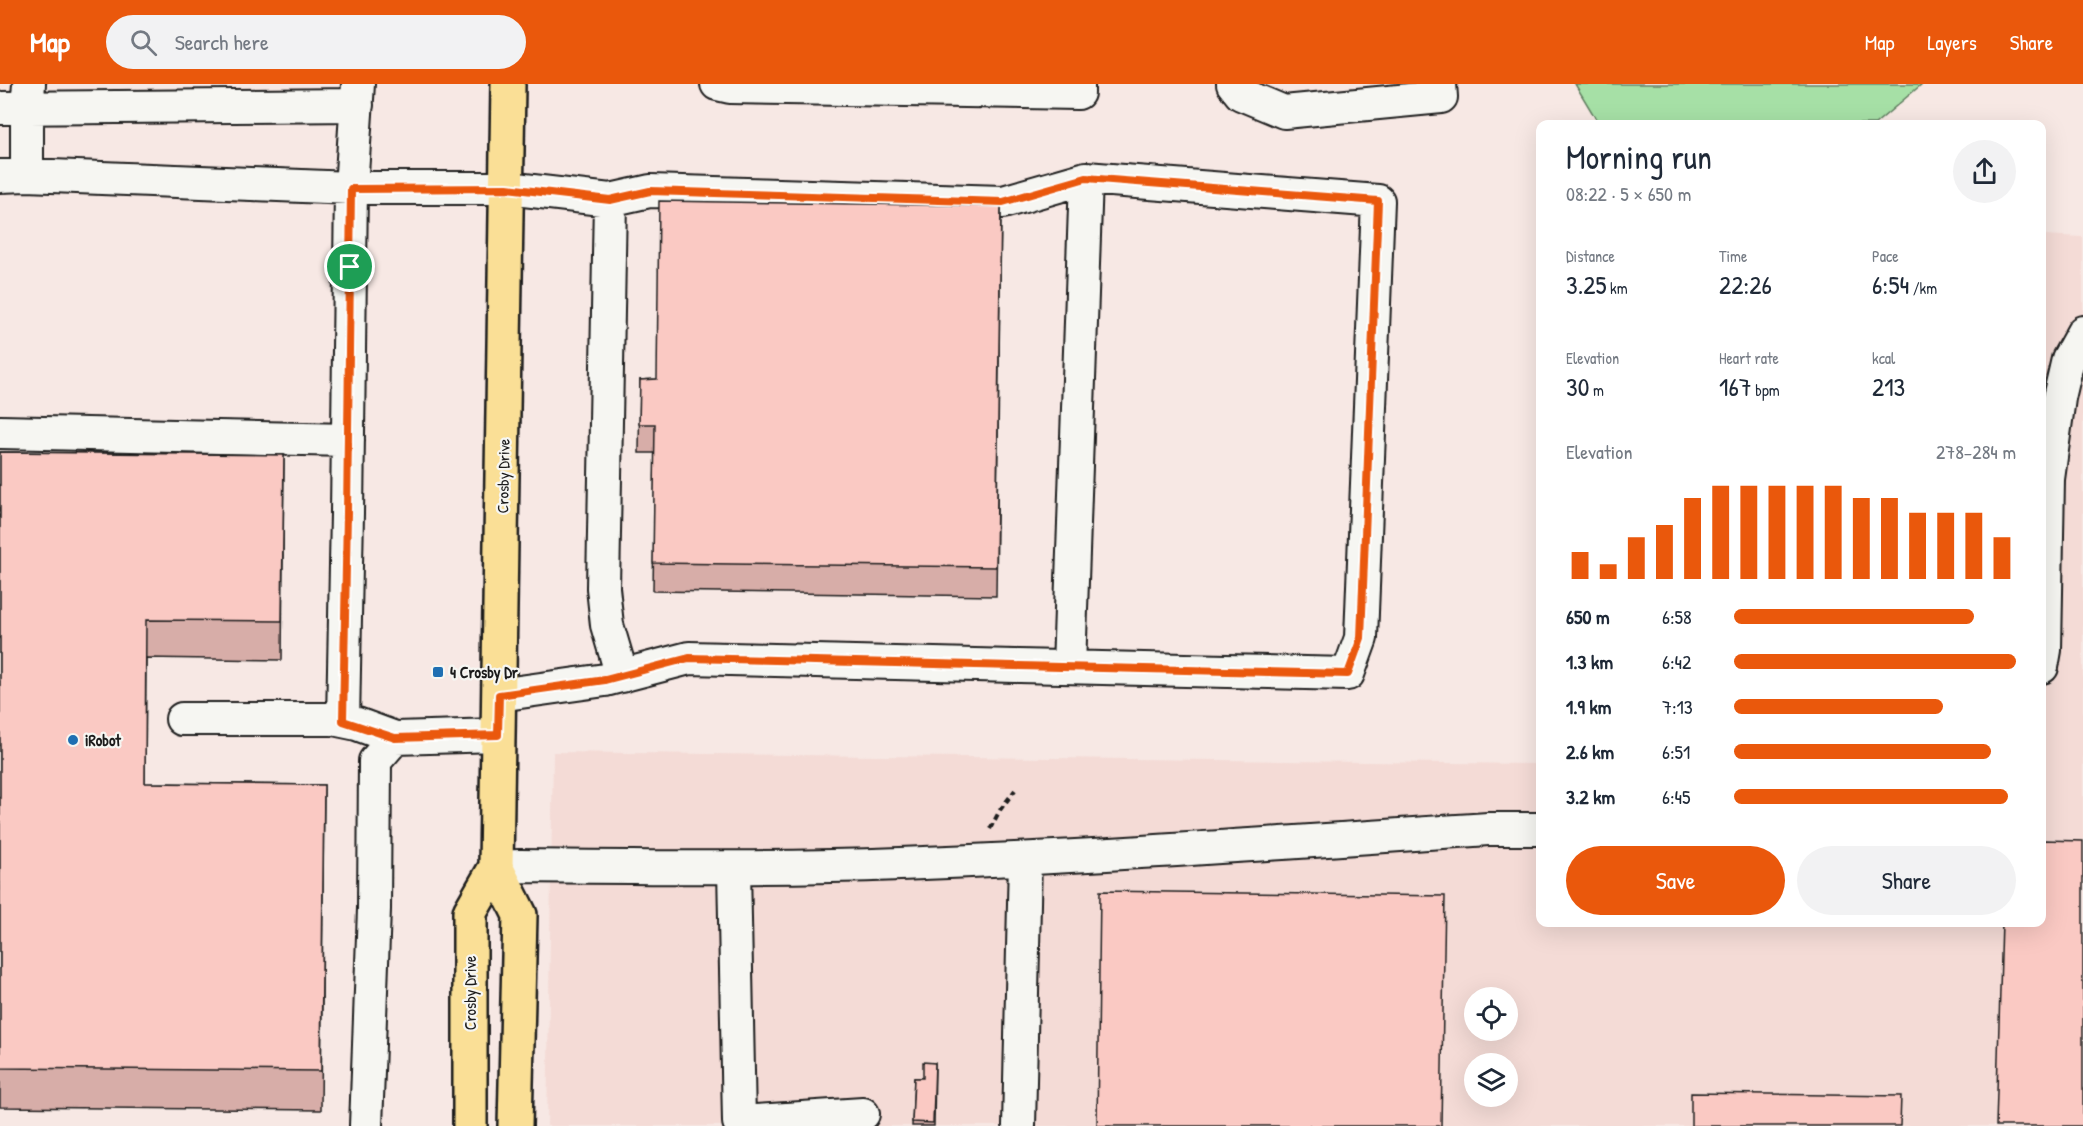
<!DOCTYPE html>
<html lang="en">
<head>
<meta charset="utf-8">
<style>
	:root { --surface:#fff; --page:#f2f2f3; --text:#1f2937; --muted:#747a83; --accent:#ea580c }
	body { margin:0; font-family:"Patrick Hand",sans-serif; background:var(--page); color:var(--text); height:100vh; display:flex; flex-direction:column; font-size:22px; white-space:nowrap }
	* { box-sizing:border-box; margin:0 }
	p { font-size:20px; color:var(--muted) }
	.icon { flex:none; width:33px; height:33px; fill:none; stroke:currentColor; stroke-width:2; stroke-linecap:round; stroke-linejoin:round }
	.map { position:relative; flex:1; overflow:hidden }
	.details { position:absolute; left:1536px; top:36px; width:510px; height:807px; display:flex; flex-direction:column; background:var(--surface); border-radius:12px; box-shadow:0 6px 24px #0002 }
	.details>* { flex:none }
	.controls { position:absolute; left:1464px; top:903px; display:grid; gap:12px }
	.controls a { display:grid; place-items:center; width:54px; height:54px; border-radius:50%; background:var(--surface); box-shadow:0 6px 24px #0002; font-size:30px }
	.pin { position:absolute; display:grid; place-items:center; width:51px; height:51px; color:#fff; margin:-26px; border:3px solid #fff; border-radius:50%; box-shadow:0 2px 6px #0007 }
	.round { display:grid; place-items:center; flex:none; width:63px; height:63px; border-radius:32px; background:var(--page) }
	.head { display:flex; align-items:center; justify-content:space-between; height:102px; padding:0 30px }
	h1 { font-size:33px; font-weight:600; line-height:45px }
	.stats { display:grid; grid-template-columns:repeat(3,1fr); gap:9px; height:102px; padding:6px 30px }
	.stats div { display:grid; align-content:center }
	.stats b { font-size:26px; font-weight:600 }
	.stats small { font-size:16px; font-weight:400 }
	.stats p { font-size:16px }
	.chart { height:168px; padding:12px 30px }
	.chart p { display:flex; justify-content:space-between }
	.chart svg { width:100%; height:108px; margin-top:6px; stroke:var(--accent); stroke-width:6 }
	.primary-button { display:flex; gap:12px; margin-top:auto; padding:12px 30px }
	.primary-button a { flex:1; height:69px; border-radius:36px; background:var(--accent); color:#fff; font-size:24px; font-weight:600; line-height:69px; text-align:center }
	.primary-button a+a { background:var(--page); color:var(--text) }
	ul { padding:0 30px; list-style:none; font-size:20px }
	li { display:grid; grid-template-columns:96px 72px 1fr; align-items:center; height:45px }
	li i { height:15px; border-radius:8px; background:var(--accent) }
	header { display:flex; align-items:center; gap:36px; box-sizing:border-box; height:84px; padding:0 30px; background:var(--accent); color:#fff }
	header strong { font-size:28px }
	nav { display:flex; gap:33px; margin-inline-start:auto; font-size:21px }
	.search { width:420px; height:54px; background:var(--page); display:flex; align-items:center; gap:15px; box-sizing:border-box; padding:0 21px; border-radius:33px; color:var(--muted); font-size:22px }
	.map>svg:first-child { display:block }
	.built { fill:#f4dbd6; fill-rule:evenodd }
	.green { fill:#a6e0a6; stroke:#617e61; stroke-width:1.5 }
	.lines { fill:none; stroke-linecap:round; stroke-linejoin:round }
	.minor-casing { stroke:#1c1c1c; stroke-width:36 }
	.major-casing { stroke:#1c1c1c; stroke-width:38 }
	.path { stroke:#1c1c1c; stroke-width:4; stroke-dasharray:6 4.5; stroke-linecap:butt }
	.minor { stroke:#f6f6f2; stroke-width:32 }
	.major { stroke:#fadf96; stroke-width:33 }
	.wall { fill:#d7ada8; stroke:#1c1c1c; stroke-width:1.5 }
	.building { fill:#fac9c3; stroke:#1c1c1c; stroke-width:1.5 }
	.route-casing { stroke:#fff; stroke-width:12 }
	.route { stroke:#ea580c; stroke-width:8 }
	.poi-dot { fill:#1f6fb2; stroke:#f6f6f2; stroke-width:2 }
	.labels { text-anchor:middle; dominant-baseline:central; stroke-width:4.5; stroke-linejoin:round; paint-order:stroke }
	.street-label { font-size:16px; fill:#1c1c1c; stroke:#f6f6f2 }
	.poi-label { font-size:16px; font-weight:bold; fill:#1c1c1c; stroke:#f6f6f2; text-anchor:start }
</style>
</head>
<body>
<header>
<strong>Map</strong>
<div class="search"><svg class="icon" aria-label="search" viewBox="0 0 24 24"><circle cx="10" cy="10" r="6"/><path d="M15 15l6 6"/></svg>Search here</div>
<nav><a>Map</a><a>Layers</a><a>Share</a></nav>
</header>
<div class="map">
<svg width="2083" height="1042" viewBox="0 0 2083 1042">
	<rect width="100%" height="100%" fill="#f7e8e4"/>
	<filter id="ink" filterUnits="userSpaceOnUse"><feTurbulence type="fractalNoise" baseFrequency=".0167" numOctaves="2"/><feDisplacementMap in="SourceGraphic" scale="12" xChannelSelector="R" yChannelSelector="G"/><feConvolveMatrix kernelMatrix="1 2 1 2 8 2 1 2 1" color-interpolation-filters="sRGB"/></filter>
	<g filter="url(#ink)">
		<!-- built -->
		<path class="built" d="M2044,151L2083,153V1042H547L553,668L1540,680V838H2042V156ZM1474,914H1508V946H1474ZM1474,980H1508V1012H1474Z"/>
		<!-- green -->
		<path class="green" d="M1575,0H1922L1875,40H1599Z"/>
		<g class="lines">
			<defs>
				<path id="minor" d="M717,0L730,3L1078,9V0
					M1233,0L1241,10L1284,28L1441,13L1440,0
					M0,24L357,21
					M27,91V24L29,0
					M0,92L27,91L351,104H507L610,116L650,107L1003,118L1086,94L1378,117L1361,554L1348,590L689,574L605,596L499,611
					M610,116L603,504L607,541L622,592
					M0,348L348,356
					M1069,583L1086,94
					M2042,583L2045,566L2048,395L2059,314L2068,275L2083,248
					M182,635H333L357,640L395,654
					M343,637L347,429L351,104L358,0
					M496,783L520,782C646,783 773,785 900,780C1096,773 1292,758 1488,745H1540
					M734,784L739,1038L863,1030
					M366,1042L374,825L375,677L395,654L498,651
					M1019,1042L1025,775"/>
				<path id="major" d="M508,0L496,783L520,831L515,1042
					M470,1042V828L496,783"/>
			</defs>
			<!-- minor casing -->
			<use href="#minor" class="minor-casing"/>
			<!-- major casing -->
			<use href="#major" class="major-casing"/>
			<!-- path -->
			<path class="path" d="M990,745L1000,726L1015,706"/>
			<!-- minor -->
			<use href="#minor" class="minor"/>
			<!-- major -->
			<use href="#major" class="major"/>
		</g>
		<!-- wall -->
		<path class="wall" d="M1001,122L996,512L653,507L655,369H639L640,296L657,295Z
			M0,368L284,371L282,576L146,574L145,699L324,701L321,1026L0,1023Z
			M935,979L934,1042H912L914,994H923Z"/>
		<!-- building -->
		<path class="building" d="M659,117L1001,122L996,483L653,479L655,340H639L640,296L657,295Z
			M0,368L284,371L282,537L146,536L145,699L324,701L321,987L0,984Z
			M2042,756L2083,757V1042H1996L2002,838H2042Z
			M1100,807L1445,812L1441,1042H1097Z
			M923,978L935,979L933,1039L912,1038L914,994H923Z
			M1691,1009L1901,1012L1900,1042H1691Z"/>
	</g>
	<g class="lines" filter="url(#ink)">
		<defs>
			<path id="route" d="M1086,94L1378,117L1361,554L1348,590L689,574L605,596L499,611L498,651L395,654L343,637L347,429L351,105L507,104L610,116L650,107L1003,118Z"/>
		</defs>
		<!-- route casing -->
		<use href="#route" class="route-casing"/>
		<!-- route -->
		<use href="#route" class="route"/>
	</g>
	<!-- markers -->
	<g class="poi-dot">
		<rect x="432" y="582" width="12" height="12" rx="3"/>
		<circle cx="73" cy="656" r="6"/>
	</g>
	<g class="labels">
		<!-- street labels -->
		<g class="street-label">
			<text transform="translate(503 392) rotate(-89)">Crosby Drive</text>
			<text transform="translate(470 909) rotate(-90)">Crosby Drive</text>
		</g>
		<!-- poi labels -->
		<g class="poi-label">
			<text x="450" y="588">4 Crosby Dr</text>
			<text x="85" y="656">iRobot</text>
		</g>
	</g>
</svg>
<div class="controls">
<a><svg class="icon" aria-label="locate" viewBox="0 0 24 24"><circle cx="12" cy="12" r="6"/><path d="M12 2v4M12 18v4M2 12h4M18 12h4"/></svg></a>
<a><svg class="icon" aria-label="layers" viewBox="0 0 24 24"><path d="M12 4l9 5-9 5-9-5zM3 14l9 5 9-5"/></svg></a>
</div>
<div class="pin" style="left:350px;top:183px;background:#1e9e55"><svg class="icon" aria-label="arrive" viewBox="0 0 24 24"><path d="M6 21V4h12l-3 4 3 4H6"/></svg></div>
<section class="details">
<div class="head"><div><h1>Morning run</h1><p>08:22 · 5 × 650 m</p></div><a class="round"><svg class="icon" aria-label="share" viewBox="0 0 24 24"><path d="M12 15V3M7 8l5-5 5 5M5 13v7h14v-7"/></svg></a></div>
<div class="stats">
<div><p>Distance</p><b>3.25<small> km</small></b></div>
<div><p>Time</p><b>22:26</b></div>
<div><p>Pace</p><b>6:54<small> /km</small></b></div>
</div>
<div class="stats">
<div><p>Elevation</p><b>30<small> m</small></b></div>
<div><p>Heart rate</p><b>167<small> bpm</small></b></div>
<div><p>kcal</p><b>213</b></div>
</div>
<div class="chart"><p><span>Elevation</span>278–284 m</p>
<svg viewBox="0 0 160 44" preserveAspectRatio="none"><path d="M5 44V33M15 44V38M25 44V27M35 44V22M45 44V11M55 44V6M65 44V6M75 44V6M85 44V6M95 44V6M105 44V11M115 44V11M125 44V17M135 44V17M145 44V17M155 44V27"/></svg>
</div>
<ul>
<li><b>650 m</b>6:58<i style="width:85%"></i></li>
<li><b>1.3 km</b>6:42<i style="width:100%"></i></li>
<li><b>1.9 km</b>7:13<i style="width:74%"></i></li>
<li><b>2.6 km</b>6:51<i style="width:91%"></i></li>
<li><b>3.2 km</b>6:45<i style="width:97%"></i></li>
</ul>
<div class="primary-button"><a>Save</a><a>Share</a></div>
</section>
</div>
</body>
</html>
